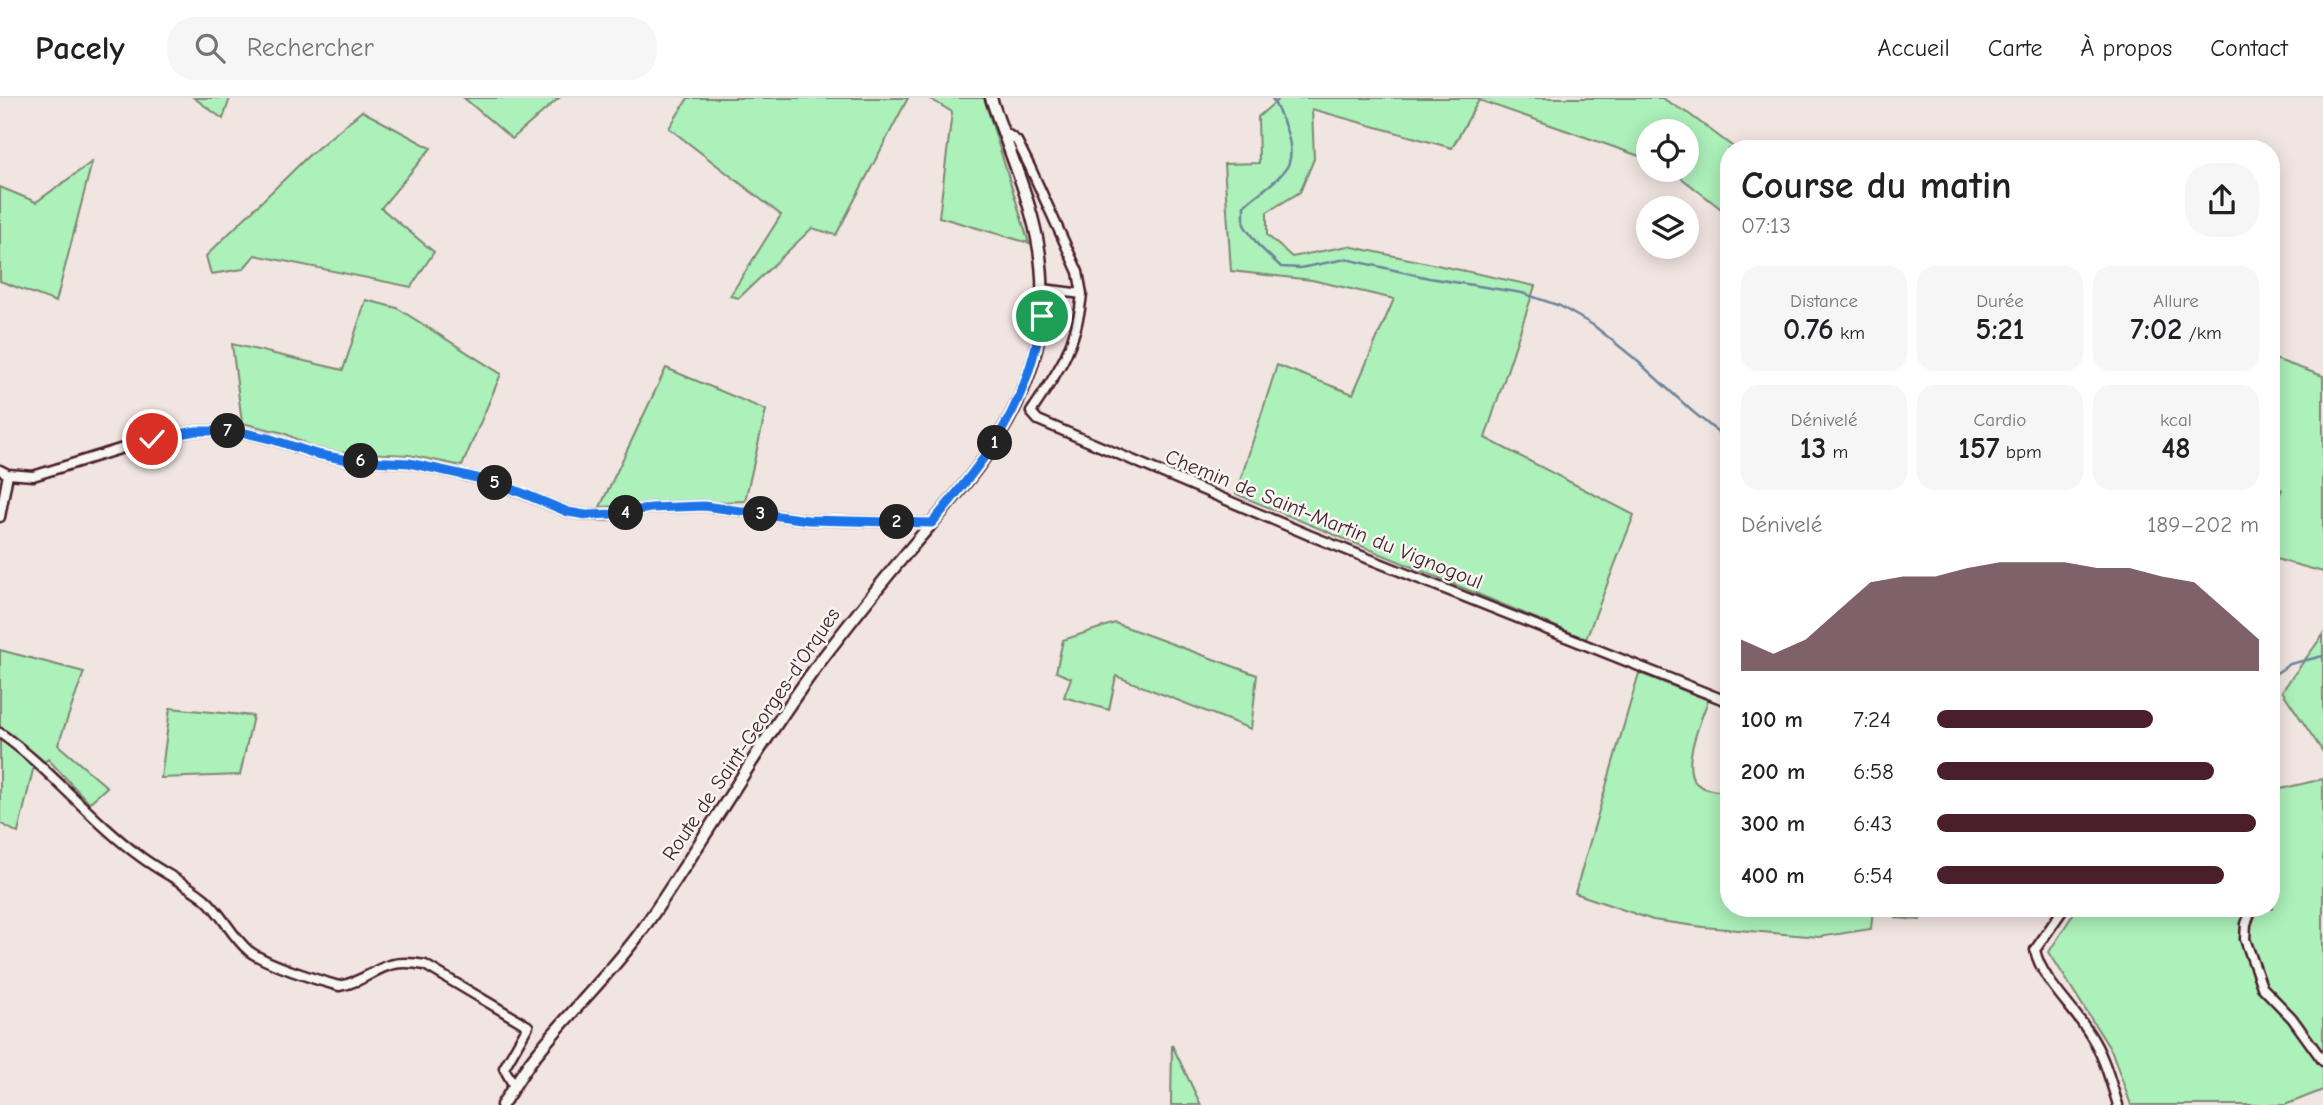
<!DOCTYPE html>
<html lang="fr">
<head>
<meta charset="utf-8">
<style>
	:root { --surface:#fff; --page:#f6f6f6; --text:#202124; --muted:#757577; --line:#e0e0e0; --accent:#4a1f2b }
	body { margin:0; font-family:"Comic Neue",sans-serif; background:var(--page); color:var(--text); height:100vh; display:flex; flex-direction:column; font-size:26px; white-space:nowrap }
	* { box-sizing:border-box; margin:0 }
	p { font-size:23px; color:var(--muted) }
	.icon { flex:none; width:38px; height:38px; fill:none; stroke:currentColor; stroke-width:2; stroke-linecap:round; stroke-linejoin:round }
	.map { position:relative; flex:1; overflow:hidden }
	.panel { position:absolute; left:1720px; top:42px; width:560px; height:777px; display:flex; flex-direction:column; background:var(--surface); border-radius:28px; box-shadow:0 4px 18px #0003 }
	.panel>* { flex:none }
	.fabs { position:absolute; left:1636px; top:21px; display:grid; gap:14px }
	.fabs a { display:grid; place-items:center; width:63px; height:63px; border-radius:50%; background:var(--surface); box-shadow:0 4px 18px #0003; font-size:35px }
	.pin { position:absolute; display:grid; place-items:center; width:60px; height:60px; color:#fff; margin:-30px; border:4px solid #fff; border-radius:50%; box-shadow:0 2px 7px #0007 }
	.km { position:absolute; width:35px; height:35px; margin:-18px; border-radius:50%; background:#222; color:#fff; font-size:19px; line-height:35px; text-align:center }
	.round { display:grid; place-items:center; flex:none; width:74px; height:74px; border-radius:28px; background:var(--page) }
	.headline { display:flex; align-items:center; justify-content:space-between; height:119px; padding:0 21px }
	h1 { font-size:38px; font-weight:700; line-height:52px }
	.metrics { display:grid; grid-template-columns:repeat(3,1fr); gap:10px; height:119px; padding:7px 21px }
	.metrics div { display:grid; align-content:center; border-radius:18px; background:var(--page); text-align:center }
	.metrics b { font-size:30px; font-weight:700 }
	.metrics small { font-size:19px; font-weight:400 }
	.metrics p { font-size:19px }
	.chart { height:196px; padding:14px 21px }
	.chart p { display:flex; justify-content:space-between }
	.chart svg { width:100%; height:126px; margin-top:7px; fill:var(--accent); opacity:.7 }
	ul { padding:0 21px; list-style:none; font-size:23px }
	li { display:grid; grid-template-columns:112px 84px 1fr; align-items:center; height:52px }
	li i { height:18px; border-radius:9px; background:var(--accent) }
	header { display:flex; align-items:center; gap:42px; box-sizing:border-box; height:98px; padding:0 35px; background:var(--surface); border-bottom:2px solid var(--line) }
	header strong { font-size:33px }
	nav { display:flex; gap:38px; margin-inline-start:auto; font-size:24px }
	.search { width:490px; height:63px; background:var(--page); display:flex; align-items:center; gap:18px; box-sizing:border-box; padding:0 24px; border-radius:28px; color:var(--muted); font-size:26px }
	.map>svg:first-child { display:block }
	.grass { fill:#acf0ba; stroke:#7b8872; stroke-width:2 }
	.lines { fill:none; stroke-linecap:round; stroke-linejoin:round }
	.stream { stroke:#6d849b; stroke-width:2.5 }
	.minor-casing { stroke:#4a1f2b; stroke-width:13 }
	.tertiary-casing { stroke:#4a1f2b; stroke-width:15 }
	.minor { stroke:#f6f6f2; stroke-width:8 }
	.tertiary { stroke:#f6f6f2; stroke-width:10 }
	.route-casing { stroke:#fff; stroke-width:14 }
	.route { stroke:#1a73e8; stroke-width:9 }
	.labels { text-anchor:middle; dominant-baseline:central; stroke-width:5; stroke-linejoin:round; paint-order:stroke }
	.street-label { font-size:21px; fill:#4a1f2b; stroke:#f6f6f2 }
</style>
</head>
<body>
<header>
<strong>Pacely</strong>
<div class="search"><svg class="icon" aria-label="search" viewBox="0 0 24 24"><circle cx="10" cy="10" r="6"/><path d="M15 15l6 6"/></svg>Rechercher</div>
<nav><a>Accueil</a><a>Carte</a><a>À propos</a><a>Contact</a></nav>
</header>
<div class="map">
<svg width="2323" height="1007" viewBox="0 0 2323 1007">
	<rect width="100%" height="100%" fill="#f1e5e1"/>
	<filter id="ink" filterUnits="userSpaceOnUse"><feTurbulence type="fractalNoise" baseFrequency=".0143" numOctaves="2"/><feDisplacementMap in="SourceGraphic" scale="14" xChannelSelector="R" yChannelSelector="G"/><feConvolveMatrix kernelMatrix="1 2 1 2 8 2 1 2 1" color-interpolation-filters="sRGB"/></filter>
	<g filter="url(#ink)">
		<!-- grass -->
		<path class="grass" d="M194,0H230L223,21Z
			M464,0H559L512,41Z
			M688,0H908L836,137L812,130L739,200L730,198L781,117L669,30Z
			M929,0H984L1029,145L939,119L952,14Z
			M1280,0H1662L1689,16L1736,51H1729V117L1671,72H1687V33H1648V61L1479,2L1452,50L1312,11L1314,61L1300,94L1267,114V137L1292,159L1348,148L1535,188L1485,340L1634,417L1586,541L1236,396L1277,267L1353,296L1394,201L1312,182L1231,173L1224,66L1259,65L1258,19Z
			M362,13L431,50L381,110L434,154L411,189L255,157L243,171L211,176L206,158L307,59Z
			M92,64L56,204L0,183V89L36,104Z
			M366,202L397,210L501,276L462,368L409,357L336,354L312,349L284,335L242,325L232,246L343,272Z
			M2272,260L2323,278V474L2272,460V410L2282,392L2272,384Z
			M666,270L766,312L745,403L600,409Z
			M1115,525L1257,577L1251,631L1116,578L1109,612L1064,599L1071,580L1056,574L1063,542Z
			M2323,537V654L2282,593Z
			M0,552L84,574L58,647L107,689L89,705L48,661L33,672L18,735L0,725Z
			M1639,575L1708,602C1702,621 1675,677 1702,689C1710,693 1720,693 1729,695V810H1873L1871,831L1819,839L1703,829L1653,822L1575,795Z
			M170,610L253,618L240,677L161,680Z
			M2323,681V992L2285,1007H2131L2112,954L2049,854L2077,810H2272V693Z
			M1897,810H1921L1920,822L1896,820Z
			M1172,947L1201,1007H1171Z"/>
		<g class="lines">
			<!-- stream -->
			<path class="stream" d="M1272,0C1281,18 1300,53 1285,72C1275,86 1256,96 1244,108V127L1258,147L1281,169L1300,170L1346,161L1429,180L1522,195L1560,208L1593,227L1634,260L1693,314L1729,343
				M2272,578L2290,566L2323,558"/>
			<defs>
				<path id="minor" d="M1003,33L1017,43L1030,69L1078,174L1082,196
					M1043,191L1082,196C1077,247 1059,273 1031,314L1038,322L1309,437L1729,604
					M0,372L8,376L33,378L152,341L196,333H237L271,341L316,356L348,362L409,365L455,375L497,385L568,414L586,417H606L651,410L704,408L808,422L932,425
					M0,419L8,376
					M0,635C51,671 90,722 141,759C161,774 184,784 204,800C222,815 231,838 249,853C266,866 317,882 339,888C377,881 378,858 425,867L528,928L504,970L514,988
					M2064,810L2035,852C2041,881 2073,909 2089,935C2104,957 2110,982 2118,1007
					M2252,810L2246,826L2245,841L2262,889L2292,920L2323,963"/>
				<path id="tertiary" d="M502,1007C514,989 525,969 539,953C572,912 609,877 640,835C703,745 757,649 822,561C849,526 876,491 904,458C958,394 1022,329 1038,242C1055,147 1020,87 991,0"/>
			</defs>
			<!-- minor casing -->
			<use href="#minor" class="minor-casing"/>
			<!-- tertiary casing -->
			<use href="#tertiary" class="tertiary-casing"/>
			<!-- minor -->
			<use href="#minor" class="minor"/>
			<!-- tertiary -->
			<use href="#tertiary" class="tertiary"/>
		</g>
	</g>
	<g class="lines" filter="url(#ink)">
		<defs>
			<path id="route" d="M152,341L196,333H237L271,341L316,356L348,362L409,365L455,375L498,385L568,414L586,417L613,416L651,410L704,408L808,422L932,425C990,355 1027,311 1042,218"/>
		</defs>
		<!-- route casing -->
		<use href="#route" class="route-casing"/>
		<!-- route -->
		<use href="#route" class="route"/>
	</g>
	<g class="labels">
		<!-- street labels -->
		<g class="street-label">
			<text transform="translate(1324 421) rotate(22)">Chemin de Saint-Martin du Vignogoul</text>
			<text transform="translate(751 636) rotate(-56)">Route de Saint-Georges-d'Orques</text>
		</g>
	</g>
</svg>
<div class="fabs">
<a><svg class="icon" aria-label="locate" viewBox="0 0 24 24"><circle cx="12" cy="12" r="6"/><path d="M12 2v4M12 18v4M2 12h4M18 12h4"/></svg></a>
<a><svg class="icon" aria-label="layers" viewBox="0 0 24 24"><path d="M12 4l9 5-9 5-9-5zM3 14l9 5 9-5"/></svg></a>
</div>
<div class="pin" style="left:1042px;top:218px;background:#1e9e55"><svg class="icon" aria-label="arrive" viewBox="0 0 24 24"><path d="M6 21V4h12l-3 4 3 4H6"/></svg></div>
<div class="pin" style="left:152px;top:341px;background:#d93025"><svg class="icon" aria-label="check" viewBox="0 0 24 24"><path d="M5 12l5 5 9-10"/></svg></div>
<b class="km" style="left:995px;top:345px">1</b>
<b class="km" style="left:897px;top:424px">2</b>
<b class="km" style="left:761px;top:416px">3</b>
<b class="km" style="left:626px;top:415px">4</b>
<b class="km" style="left:495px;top:385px">5</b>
<b class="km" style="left:361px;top:363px">6</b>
<b class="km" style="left:228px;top:333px">7</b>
<section class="panel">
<div class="headline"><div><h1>Course du matin</h1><p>07:13</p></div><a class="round"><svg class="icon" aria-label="share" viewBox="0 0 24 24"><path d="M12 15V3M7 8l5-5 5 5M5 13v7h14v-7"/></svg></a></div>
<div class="metrics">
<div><p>Distance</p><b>0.76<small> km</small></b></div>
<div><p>Durée</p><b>5:21</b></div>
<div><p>Allure</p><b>7:02<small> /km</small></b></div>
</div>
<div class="metrics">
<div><p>Dénivelé</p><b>13<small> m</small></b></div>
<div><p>Cardio</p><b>157<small> bpm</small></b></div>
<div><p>kcal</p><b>48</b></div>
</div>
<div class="chart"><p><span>Dénivelé</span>189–202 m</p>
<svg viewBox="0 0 160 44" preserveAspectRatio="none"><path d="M0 44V33L10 38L20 33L30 23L40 13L50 11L60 11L70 8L80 6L90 6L100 6L110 8L120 8L130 11L140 13L150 23L160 33V44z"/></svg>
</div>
<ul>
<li><b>100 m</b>7:24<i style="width:67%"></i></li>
<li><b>200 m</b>6:58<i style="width:86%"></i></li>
<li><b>300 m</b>6:43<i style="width:99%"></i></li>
<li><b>400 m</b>6:54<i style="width:89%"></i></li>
</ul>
</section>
</div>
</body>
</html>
